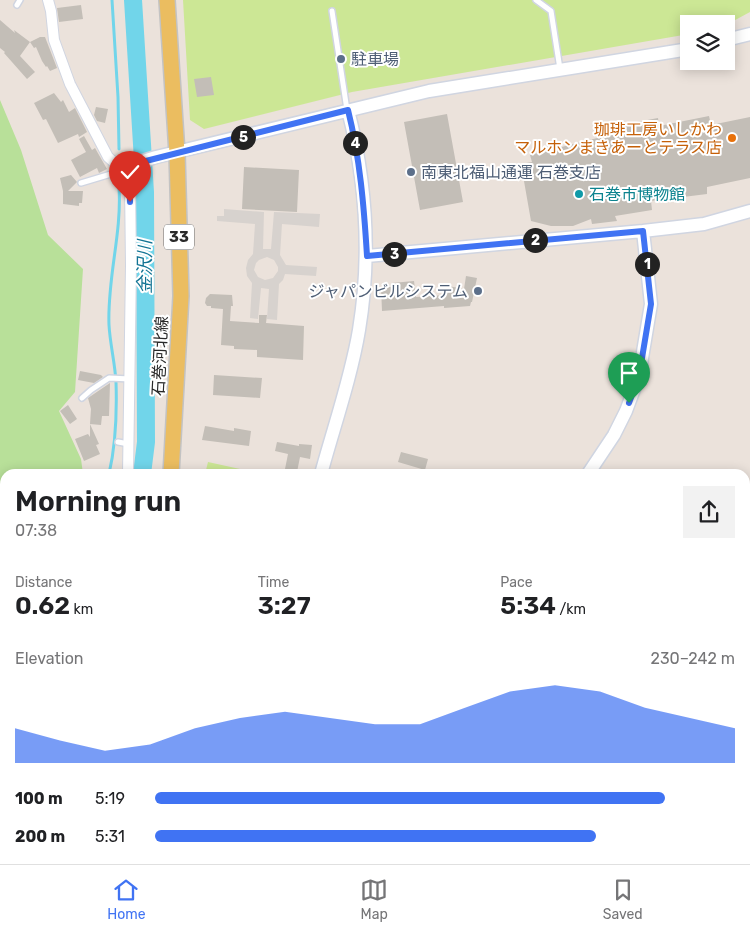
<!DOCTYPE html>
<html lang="en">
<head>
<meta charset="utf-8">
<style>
	:root { --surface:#fff; --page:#f2f2f2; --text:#202124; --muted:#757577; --line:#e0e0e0; --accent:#4073f3 }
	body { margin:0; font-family:Rubik,"Noto Sans JP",sans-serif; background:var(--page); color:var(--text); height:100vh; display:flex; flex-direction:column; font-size:19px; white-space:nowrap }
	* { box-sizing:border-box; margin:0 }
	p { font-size:16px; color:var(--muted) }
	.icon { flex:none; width:28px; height:28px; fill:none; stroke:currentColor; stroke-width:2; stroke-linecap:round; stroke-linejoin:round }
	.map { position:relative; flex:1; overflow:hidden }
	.drawer { position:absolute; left:0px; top:469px; width:750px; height:396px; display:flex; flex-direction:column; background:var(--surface); border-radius:15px 15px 0 0; box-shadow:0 2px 12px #0003 }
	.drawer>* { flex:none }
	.buttons { position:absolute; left:680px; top:15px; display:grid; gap:10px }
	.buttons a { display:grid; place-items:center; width:55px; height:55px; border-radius:0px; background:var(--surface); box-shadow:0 2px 12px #0003; font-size:25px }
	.pin { position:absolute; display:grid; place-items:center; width:42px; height:42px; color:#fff; margin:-51px -21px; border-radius:50% 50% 50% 0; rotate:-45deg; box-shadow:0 0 5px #0007 }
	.pin .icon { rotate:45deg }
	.km { position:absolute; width:25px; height:25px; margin:-12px; border-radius:50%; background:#222; color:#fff; font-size:14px; line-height:25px; text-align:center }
	.round { display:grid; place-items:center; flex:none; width:52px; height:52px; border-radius:0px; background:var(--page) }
	.head { display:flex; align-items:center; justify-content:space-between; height:85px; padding:0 15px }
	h1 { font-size:28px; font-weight:600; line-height:38px }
	.metrics { display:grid; grid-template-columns:repeat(3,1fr); gap:8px; height:85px; padding:5px 15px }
	.metrics div { display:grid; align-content:center }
	.metrics b { font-size:25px; font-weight:600 }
	.metrics small { font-size:14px; font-weight:400 }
	.metrics p { font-size:14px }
	.chart { height:140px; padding:10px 15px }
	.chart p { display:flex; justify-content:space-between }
	.chart svg { width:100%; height:90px; margin-top:5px; fill:var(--accent); opacity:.7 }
	ul { padding:0 15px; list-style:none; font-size:16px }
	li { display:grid; grid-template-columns:80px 60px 1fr; align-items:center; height:38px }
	li i { height:12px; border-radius:6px; background:var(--accent) }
	.dock { display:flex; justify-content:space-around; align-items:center; height:70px; border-top:1px solid var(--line); background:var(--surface); font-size:14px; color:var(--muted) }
	.dock a { display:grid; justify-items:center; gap:2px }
	.dock .current { color:var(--accent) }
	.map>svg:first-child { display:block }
	.green { fill:#b8e099 }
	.pitch { fill:#cce795 }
	.plaza { fill:#d7d2ce; fill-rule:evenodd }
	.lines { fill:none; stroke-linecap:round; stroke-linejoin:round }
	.stream { stroke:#71d5ea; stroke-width:3 }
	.river { stroke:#71d5ea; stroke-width:18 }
	.building { fill:#c3beb7 }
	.service-casing { stroke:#d0d5e1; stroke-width:8 }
	.minor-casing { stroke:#d0d5e1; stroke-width:12 }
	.tertiary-casing { stroke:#d0d5e1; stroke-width:15 }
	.primary-casing { stroke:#c3c3c3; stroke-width:18 }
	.service { stroke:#fff; stroke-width:5 }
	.minor { stroke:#fff; stroke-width:10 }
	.tertiary { stroke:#fff; stroke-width:12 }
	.primary { stroke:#ebbd60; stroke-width:15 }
	.route-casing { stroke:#fff; stroke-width:10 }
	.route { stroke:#4073f3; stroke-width:6 }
	.service-dot { fill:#5c6f8a; stroke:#fff; stroke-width:2 }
	.food-dot { fill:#e8710a; stroke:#fff; stroke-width:2 }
	.culture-dot { fill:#0f9aa8; stroke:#fff; stroke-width:2 }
	.labels { text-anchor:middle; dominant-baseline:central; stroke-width:4; stroke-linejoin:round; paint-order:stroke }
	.shield { fill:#fff; stroke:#696969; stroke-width:1 }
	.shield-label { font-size:15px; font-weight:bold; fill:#292929 }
	.service-label { font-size:16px; fill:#4e5e75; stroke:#fff; text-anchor:start }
	.food-label { font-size:16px; fill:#c56008; stroke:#fff; text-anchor:end }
	.culture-label { font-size:16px; fill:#0d838f; stroke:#fff; text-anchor:start }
	.street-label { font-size:16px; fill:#292929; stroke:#fff }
	.water-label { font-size:18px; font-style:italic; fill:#127494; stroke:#fff }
</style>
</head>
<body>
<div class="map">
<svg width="750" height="864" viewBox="0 0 750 864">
	<rect width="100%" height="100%" fill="#ebe2db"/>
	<!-- green -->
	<path class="green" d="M0,100L21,150L48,235L83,269L75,392L59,411L81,459L83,474H5V570H0Z
		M750,714V864H558L563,860H745V721Z"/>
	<!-- pitch -->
	<path class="pitch" d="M183,0H750V12L726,25V24H689V34L352,92L204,129L190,120Z
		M208,462L263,474H205Z"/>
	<!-- plaza -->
	<path class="plaza" d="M224,209L264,212L263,249H271L274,212L320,214L319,227L282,224L280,255L286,265L317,267L316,276L285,274L283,280L279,284L277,320L267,319L269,289L261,288L258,319L250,318L252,283L247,276L246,268L248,260L253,254L255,224L217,221V216H224ZM267,257L274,260L278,267V271L273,278L265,280L258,277L254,270L256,263L259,260Z"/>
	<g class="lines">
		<!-- stream -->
		<path class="stream" d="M112,0L118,97L119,149
			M109,474C116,444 117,413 116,382C115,363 110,344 109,325C107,279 122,233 119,188"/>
		<!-- river -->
		<path class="river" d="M133,0L145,192L146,442L142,474
			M0,838L5,829"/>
	</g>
	<!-- building -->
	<path class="building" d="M81,5L83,19L59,22L57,8Z
		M0,20L15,33L14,30L30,42L20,56L35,72L27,79L4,53L5,52L0,48Z
		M40,37H45L57,68L50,71L47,66L46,67L42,61L36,47L34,48L30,42Z
		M211,77L214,95L197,97L194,79Z
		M54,93L61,102L63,100L69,112L75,108L87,132L79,137L78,134L58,143L46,119L43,120L34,103Z
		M96,107L108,109L105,123L97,121L94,115Z
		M447,114L463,202L420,210L404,122Z
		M709,116L711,125L750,117V178L707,187V194L651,201L652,210L615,216L617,221L592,224L591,219L573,226H551L531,221L521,164L532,162L530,155L617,133L616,126L658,118L659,126Z
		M84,136L92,150L95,148L107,169L99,173L97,168L80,177L71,160L86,152L79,139Z
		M244,167L299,170L297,212L242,209Z
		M71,175L77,182L68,191H83L82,203H79V206L63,204V191L60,178Z
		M466,276L477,278L472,302H471L470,306L444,308V306L382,311L381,287H392V283L414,281L416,297L446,295L448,286L464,289Z
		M210,294L232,295L233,306H231L230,321L259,323V315H267L266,323L304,326L303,360L257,357V350L234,349V346L221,345L223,309L211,308V306H207L205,303L206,298Z
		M80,371L101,375L103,377L94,383L78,380Z
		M214,375L262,378L260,398L213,395Z
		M110,383L109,416H102L101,425L90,424L91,409L88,398Z
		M68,405L77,419L70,424L60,411Z
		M90,424L99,444L96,445L100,454L84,461L75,439L88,434L90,437Z
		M205,426L234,431V428L251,431L249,446L202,440Z
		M277,442L299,446V444L312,445L310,459L300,457L297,472L285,469L288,454L275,451Z
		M401,452L428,459L425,470L398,462Z"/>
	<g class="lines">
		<defs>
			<path id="service" d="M536,0L551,11L560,69
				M17,5L20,0
				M332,11L347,110
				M81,183L111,174L120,169
				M82,398L91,390L109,378L130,379
				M118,442L129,444
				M272,860H273
				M313,860L315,862"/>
			<path id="minor" d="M48,0L51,11L54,40L70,84L108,157L127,174L130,184L131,265L128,474
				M0,591L5,580
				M745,630L750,625
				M0,765L5,768
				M0,805L5,794
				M340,860L343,864
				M456,864L461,860"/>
			<path id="tertiary" d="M726,40L750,34
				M120,168L156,157L429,91L689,49
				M367,256L643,231L704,224L750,211
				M321,474C334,426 351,378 359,330C371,257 366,181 348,110
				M588,474L614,435L626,411L639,376L651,304L643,231
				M745,538L750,533
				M242,864L247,860
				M414,864L419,860"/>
			<path id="primary" d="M167,0L177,153L181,296L171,474
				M18,864L20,860"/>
		</defs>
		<!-- service casing -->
		<use href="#service" class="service-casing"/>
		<!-- minor casing -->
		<use href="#minor" class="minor-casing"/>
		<!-- tertiary casing -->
		<use href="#tertiary" class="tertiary-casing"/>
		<!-- primary casing -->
		<use href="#primary" class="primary-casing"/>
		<!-- service -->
		<use href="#service" class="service"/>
		<!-- minor -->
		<use href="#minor" class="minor"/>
		<!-- tertiary -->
		<use href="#tertiary" class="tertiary"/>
		<!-- primary -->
		<use href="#primary" class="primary"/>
	</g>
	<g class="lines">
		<defs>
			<path id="route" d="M130,202C130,188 131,178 120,168L126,166L348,110C360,158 364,207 367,256L643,231L651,304L639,376L629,403"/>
		</defs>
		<!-- route casing -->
		<use href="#route" class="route-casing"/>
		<!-- route -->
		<use href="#route" class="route"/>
	</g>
	<!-- markers -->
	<g class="service-dot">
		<circle cx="341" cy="59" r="5"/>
		<circle cx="411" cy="172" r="5"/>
		<circle cx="478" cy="291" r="5"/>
	</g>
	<circle class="food-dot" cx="732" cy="138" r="5"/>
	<circle class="culture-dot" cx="579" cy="194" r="5"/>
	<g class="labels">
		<!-- shield labels -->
		<rect class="shield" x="164" y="224.5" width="30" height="25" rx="4"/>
		<g class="shield-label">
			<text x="179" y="237">33</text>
		</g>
		<!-- service labels -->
		<g class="service-label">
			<text x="351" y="59">駐車場</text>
			<text x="421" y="172">南東北福山通運 石巻支店</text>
			<text x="468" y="291" text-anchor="end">ジャパンビルシステム</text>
		</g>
		<!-- food labels -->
		<g class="food-label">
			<text x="722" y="129">珈琲工房いしかわ<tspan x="722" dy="18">マルホンまきあーとテラス店</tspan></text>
		</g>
		<!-- culture labels -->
		<g class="culture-label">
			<text x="589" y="194">石巻市博物館</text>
		</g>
		<!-- street labels -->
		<g class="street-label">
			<text transform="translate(160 356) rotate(-87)">石巻河北線</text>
		</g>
		<!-- water labels -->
		<g class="water-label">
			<text transform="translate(145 267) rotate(-90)">金沢川</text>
		</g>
	</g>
</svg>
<div class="buttons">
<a><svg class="icon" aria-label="layers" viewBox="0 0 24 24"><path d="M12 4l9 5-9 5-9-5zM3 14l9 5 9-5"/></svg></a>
</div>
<div class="pin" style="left:629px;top:403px;background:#1e9e55"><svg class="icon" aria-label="arrive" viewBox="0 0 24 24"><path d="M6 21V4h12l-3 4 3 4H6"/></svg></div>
<div class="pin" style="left:130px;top:202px;background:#d93025"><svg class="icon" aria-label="check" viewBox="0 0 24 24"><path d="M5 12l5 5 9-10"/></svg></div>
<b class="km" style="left:647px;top:264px">1</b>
<b class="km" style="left:535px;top:240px">2</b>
<b class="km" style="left:394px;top:254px">3</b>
<b class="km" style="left:355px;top:143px">4</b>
<b class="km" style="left:243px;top:137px">5</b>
<section class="drawer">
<div class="head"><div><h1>Morning run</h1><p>07:38</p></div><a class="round"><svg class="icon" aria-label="share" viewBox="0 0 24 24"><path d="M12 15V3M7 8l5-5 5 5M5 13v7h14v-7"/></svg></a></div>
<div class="metrics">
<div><p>Distance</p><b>0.62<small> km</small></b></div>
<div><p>Time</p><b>3:27</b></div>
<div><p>Pace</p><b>5:34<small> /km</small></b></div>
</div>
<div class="chart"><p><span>Elevation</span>230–242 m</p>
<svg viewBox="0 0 160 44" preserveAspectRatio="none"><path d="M0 44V27L10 33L20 38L30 35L40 27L50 22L60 19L70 22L80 25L90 25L100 17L110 9L120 6L130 9L140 17L150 22L160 27V44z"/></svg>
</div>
<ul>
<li><b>100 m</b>5:19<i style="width:88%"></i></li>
<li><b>200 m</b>5:31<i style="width:76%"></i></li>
</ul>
</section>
</div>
<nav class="dock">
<a class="current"><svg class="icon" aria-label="home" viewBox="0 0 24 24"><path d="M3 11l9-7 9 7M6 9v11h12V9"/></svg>Home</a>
<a><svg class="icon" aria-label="map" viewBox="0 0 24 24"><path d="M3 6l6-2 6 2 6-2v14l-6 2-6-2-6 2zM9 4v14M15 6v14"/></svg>Map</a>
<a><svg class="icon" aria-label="saved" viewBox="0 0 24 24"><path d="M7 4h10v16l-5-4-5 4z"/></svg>Saved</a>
</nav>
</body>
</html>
